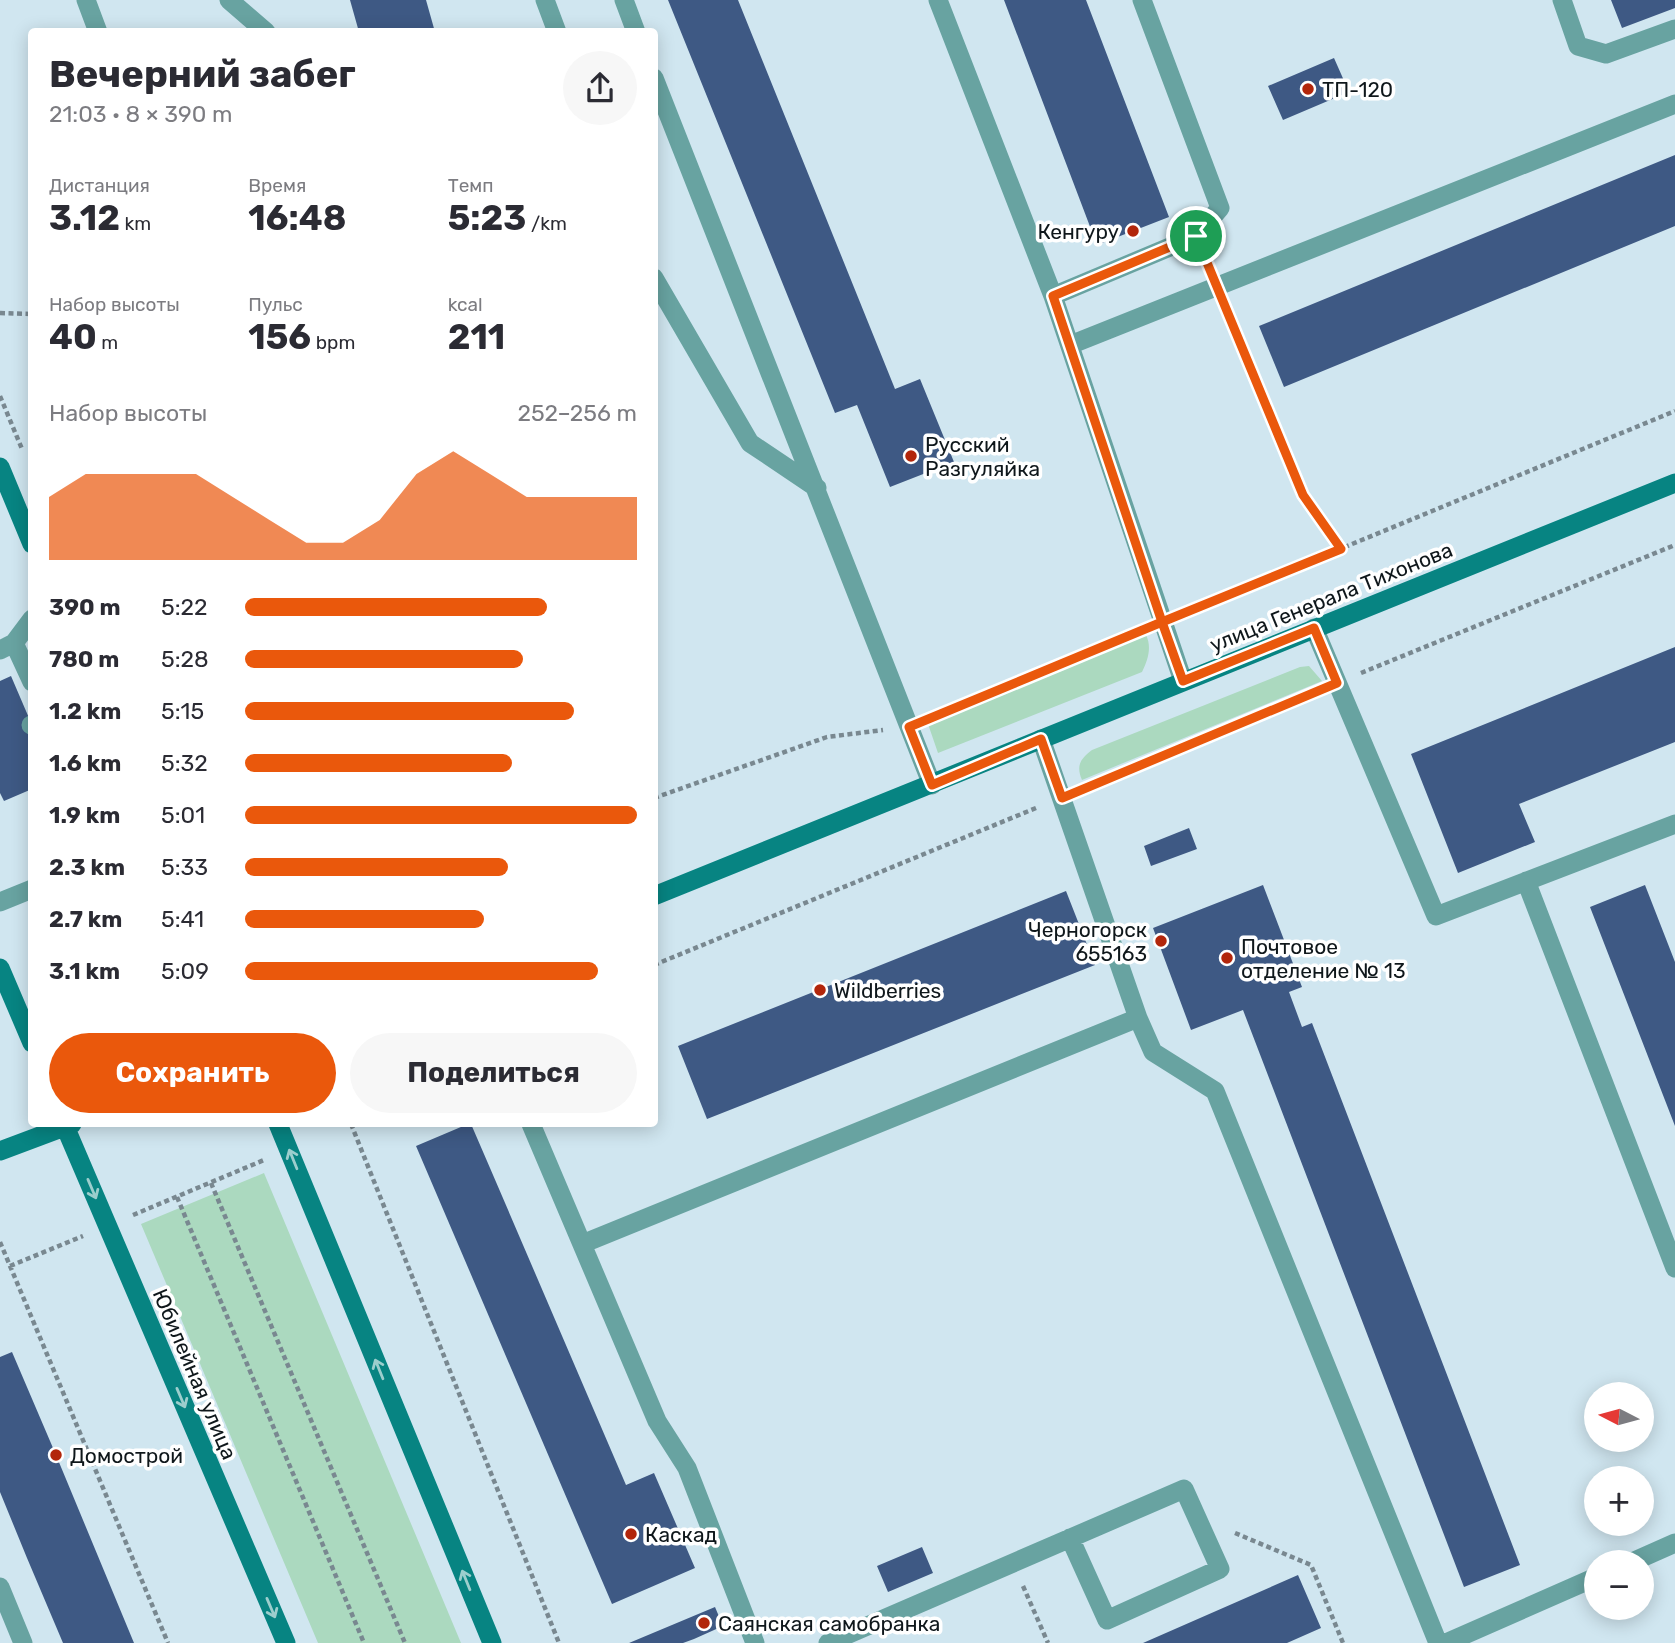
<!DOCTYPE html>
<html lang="ru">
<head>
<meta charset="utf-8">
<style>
	:root { --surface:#fff; --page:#f7f7f7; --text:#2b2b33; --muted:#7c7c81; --accent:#ea580c }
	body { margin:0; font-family:Rubik,sans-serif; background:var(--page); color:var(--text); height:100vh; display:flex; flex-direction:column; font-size:26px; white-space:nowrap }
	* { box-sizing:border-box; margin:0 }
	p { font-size:23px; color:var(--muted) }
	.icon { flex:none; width:38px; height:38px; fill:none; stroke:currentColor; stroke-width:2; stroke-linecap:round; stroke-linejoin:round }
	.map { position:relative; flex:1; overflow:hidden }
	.details { position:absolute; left:28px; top:28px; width:630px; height:1099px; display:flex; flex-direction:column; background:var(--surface); border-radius:7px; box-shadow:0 4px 18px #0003 }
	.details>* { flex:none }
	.needle { width:46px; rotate:276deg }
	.fabs { position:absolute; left:1584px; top:1382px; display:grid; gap:14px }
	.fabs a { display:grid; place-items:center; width:70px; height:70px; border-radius:50%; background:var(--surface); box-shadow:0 4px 18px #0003; font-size:35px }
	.pin { position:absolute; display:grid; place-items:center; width:60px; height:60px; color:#fff; margin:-30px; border:4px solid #fff; border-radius:50%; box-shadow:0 2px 7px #0007 }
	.round { display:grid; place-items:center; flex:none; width:74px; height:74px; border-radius:37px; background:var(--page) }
	.summary { display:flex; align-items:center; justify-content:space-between; height:119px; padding:0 21px }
	h1 { font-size:38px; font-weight:700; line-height:52px }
	.stats { display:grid; grid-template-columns:repeat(3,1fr); gap:10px; height:119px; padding:7px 21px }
	.stats div { display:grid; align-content:center }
	.stats b { font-size:35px; font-weight:700 }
	.stats small { font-size:19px; font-weight:400 }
	.stats p { font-size:19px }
	.chart { height:196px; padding:14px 21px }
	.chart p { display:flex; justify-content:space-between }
	.chart svg { width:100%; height:126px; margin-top:7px; fill:var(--accent); opacity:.7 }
	.primary-button { display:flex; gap:14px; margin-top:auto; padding:14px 21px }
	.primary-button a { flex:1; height:80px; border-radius:42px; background:var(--accent); color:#fff; font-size:28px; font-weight:700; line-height:80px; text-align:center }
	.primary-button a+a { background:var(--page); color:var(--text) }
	ul { padding:0 21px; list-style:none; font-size:23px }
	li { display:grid; grid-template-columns:112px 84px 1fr; align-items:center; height:52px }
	li i { height:18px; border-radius:9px; background:var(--accent) }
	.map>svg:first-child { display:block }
	.green { fill:#abd9bf }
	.building { fill:#3e5984 }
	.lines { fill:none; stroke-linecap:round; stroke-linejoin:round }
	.path { stroke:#798890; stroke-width:4.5; stroke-dasharray:5 3.5; stroke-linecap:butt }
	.service { stroke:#68a3a1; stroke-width:19 }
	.secondary { stroke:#078482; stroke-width:19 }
	.oneway { stroke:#9ccecd }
	.route-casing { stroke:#fff; stroke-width:14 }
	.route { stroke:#ea580c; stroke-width:9 }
	.poi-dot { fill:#b2260b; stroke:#fff; stroke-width:2.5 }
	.labels { text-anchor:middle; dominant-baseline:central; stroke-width:7; stroke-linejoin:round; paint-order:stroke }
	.poi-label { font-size:21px; fill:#0f171b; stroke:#fff; text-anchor:start }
	.street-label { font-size:21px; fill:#0f171b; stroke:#fff }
</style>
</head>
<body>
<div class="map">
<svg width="1675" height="1643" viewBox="0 0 1675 1643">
	<rect width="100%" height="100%" fill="#d0e6f0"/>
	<!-- green -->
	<path class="green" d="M1146,635C1152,647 1148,660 1142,672L938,753L928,724Z
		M1309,666L1322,681L1082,780C1076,766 1080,759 1092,750L1300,667Z
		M264,1173L461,1643H318L141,1224Z"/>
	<!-- building -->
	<path class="building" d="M350,0H426L435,32H359Z
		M668,0H738L895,389L920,379L954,462L890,487L857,405L835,413Z
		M1004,0H1086L1169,217L1097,245Z
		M1611,0H1675V8L1622,28Z
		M1334,58L1349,92L1283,120L1268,86Z
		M1675,155V226L1284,387L1259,326Z
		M1675,647V742L1519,804L1535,842L1458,873L1411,754Z
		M11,676L32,725V789L4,801L0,793V681Z
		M1189,828L1197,849L1151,866L1144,846Z
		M1263,885L1302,987L1289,992L1302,1027L1312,1023L1520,1565L1464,1587L1243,1010L1191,1030L1153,928Z
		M1645,885L1675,962V1126L1590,907Z
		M1066,891L1095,965L707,1119L678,1046Z
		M468,1124H471L490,1168L626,1485L654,1473L695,1568L612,1604L416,1146Z
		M12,1352L56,1455L134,1643H63L27,1558L0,1492V1357Z
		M922,1547L933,1573L888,1592L877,1566Z
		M1298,1575L1321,1628L1287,1643H1143Z
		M715,1607L723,1626L694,1639L683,1643H629Z"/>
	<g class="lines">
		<!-- path -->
		<path class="path" d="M1227,311L1303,495L1341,549
			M0,313L32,314
			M0,396L22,449
			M1187,612L1675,411
			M1361,673L1675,545
			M935,716L1137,632
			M1086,788L1314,693
			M654,798L827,737L883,730
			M654,965L1036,808
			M351,1124L559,1643
			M211,1183L405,1643
			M177,1197L364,1643
			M133,1215L264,1160
			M0,1242L168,1643
			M10,1266L83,1236
			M1235,1533L1311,1565L1343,1643
			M1023,1586L1048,1643"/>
		<!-- service -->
		<path class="service" d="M86,0L98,32
			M229,0L266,32
			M545,0L557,32
			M624,0L636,32
			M938,0L1053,296L1183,681
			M1562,0L1578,46L1606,54L1675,29
			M654,78L932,785
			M654,278L750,443L817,488
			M1053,296L1196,236L1220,208L1142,0
			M1070,345L1675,104
			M1314,628L1436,916L1675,824
			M14,643L32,682
			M0,650L14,643L32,619
			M31,725H32
			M1041,739L1138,1018L1153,1052L1215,1091L1438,1643
			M1526,881L1675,1268
			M0,902L32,889
			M531,1124L657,1421L687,1468L755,1643
			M582,1244L1138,1018
			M1630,1563L1675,1543
			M0,1587L23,1643
			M828,1643L1184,1489L1220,1569L1107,1620L1070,1538
			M1446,1643L1596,1577"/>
		<!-- secondary -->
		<path class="secondary" d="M0,467L32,544
			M654,896L1675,483
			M0,968L32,1043
			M64,1124L286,1643
			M278,1124L492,1643
			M0,1151L72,1124"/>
	</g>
	<!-- one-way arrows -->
	<defs><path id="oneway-shaft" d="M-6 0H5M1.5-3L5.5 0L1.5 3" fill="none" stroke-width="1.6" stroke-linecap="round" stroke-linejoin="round" transform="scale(1.75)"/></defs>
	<g class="oneway">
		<use href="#oneway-shaft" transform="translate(293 1159) rotate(-112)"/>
		<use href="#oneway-shaft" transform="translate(92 1189) rotate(67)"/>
		<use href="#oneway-shaft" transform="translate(379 1369) rotate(-112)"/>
		<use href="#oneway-shaft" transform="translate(181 1398) rotate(67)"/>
		<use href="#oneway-shaft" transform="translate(466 1580) rotate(-112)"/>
		<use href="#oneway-shaft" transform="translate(271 1608) rotate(67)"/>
	</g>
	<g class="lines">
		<defs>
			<path id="route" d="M1196,236L1053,296L1162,622L909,727L932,785L1041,739L1062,798L1337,683L1314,628L1183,681L1162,622L1341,549L1303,495L1196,236"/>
		</defs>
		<!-- route casing -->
		<use href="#route" class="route-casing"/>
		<!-- route -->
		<use href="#route" class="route"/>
	</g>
	<!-- markers -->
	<g class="poi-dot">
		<circle cx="1308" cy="89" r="7"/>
		<circle cx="1133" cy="231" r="7"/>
		<circle cx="911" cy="456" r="7"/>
		<circle cx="1161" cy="941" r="7"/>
		<circle cx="1227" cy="958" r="7"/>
		<circle cx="820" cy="990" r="7"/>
		<circle cx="56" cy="1455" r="7"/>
		<circle cx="631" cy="1534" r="7"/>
		<circle cx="704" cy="1623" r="7"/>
	</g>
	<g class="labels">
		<!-- poi labels -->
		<g class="poi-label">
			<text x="1322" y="89">ТП-120</text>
			<text x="1119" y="231" text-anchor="end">Кенгуру</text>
			<text x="925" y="444">Русский<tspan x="925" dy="24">Разгуляйка</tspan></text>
			<text x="1147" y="929" text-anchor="end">Черногорск<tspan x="1147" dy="24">655163</tspan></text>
			<text x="1241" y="946">Почтовое<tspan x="1241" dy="24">отделение № 13</tspan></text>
			<text x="834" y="990">Wildberries</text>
			<text x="70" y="1455">Домострой</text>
			<text x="645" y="1534">Каскад</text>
			<text x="718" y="1623">Саянская самобранка</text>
		</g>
		<!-- street labels -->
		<g class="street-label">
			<text transform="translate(1331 597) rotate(-22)">улица Генерала Тихонова</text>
			<text transform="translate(195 1374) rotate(67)">Юбилейная улица</text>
		</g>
	</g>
</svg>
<div class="fabs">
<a><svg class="needle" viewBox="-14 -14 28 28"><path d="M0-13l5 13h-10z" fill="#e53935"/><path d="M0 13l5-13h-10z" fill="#7c7c81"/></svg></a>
<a>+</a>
<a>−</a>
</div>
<div class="pin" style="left:1196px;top:236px;background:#1e9e55"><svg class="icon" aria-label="arrive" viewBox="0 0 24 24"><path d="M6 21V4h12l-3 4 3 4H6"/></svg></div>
<section class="details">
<div class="summary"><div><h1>Вечерний забег</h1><p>21:03 · 8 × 390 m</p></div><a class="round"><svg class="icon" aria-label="share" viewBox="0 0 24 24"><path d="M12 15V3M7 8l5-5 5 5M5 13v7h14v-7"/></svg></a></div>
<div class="stats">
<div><p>Дистанция</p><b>3.12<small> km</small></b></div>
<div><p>Время</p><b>16:48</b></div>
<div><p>Темп</p><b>5:23<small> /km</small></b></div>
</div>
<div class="stats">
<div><p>Набор высоты</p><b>40<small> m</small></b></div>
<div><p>Пульс</p><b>156<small> bpm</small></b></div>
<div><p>kcal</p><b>211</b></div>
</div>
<div class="chart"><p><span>Набор высоты</span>252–256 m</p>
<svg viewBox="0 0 160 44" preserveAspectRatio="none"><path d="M0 44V22L10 14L20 14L30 14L40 14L50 22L60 30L70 38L80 38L90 30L100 14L110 6L120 14L130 22L140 22L150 22L160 22V44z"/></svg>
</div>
<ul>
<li><b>390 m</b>5:22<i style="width:77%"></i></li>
<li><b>780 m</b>5:28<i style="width:71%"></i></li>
<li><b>1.2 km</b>5:15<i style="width:84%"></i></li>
<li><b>1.6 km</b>5:32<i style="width:68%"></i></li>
<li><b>1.9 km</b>5:01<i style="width:100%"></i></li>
<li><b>2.3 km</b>5:33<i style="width:67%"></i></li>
<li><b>2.7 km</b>5:41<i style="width:61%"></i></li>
<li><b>3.1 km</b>5:09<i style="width:90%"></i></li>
</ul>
<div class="primary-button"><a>Сохранить</a><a>Поделиться</a></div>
</section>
</div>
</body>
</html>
